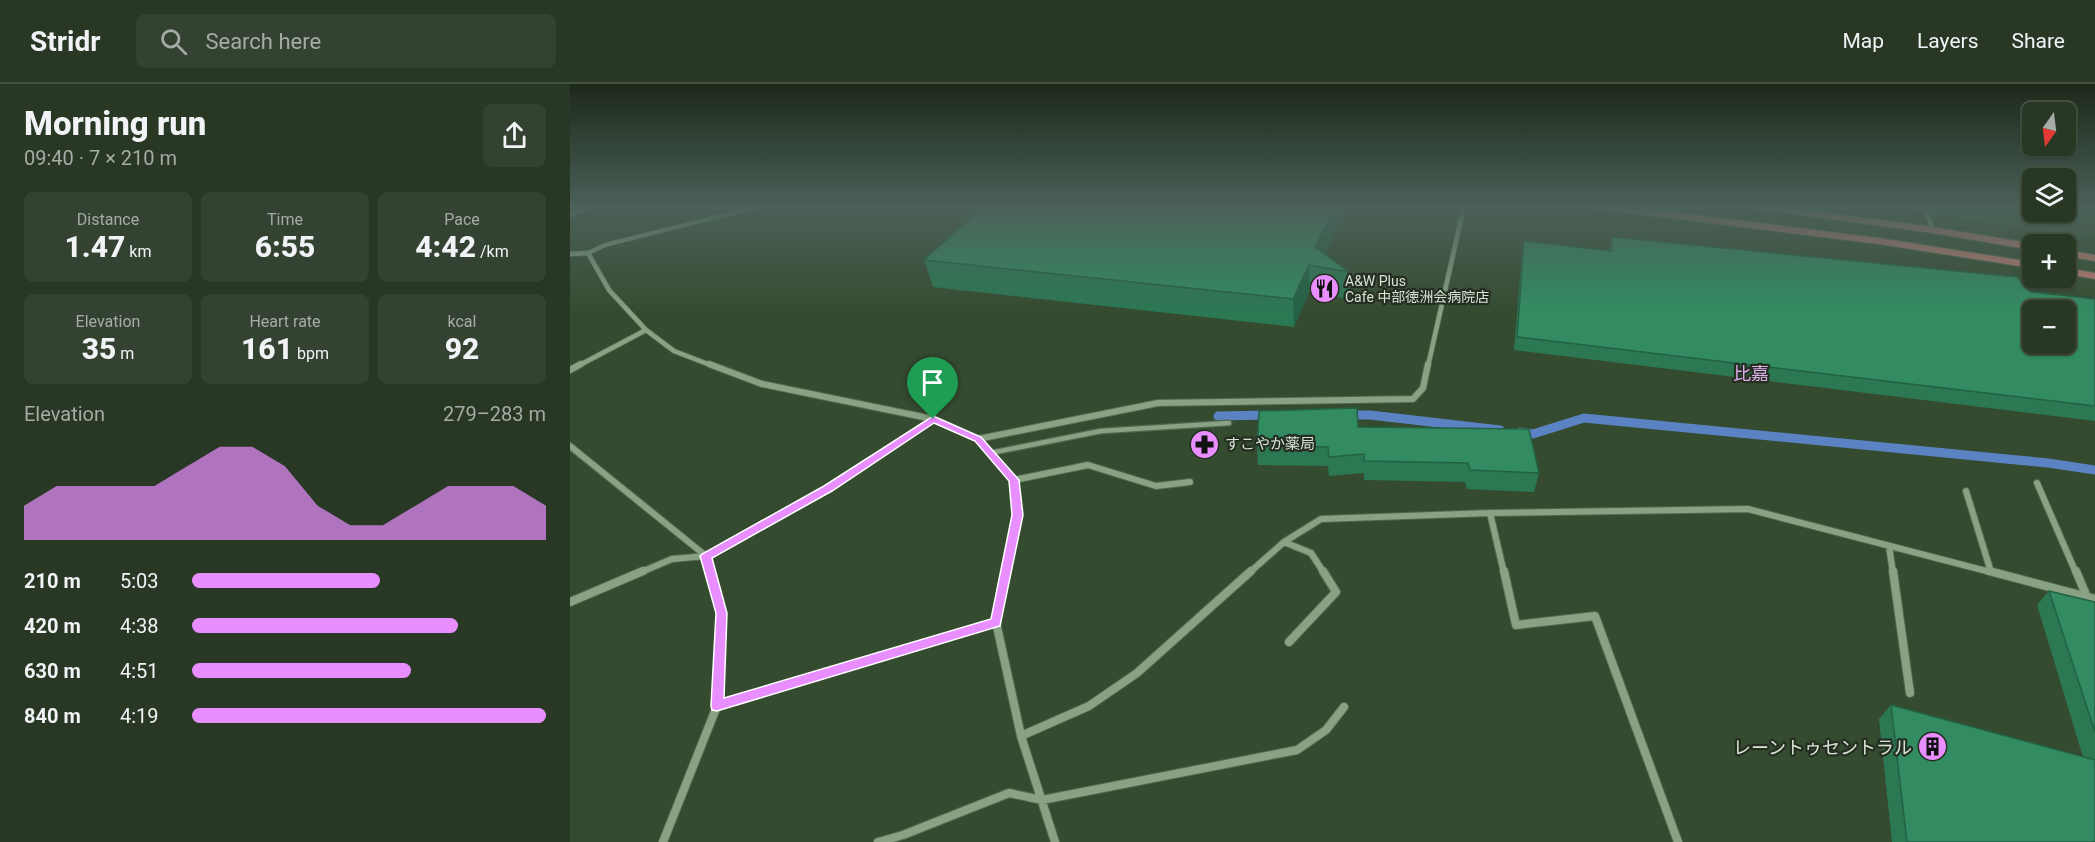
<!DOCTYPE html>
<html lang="en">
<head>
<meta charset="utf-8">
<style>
	:root { --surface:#283824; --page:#344331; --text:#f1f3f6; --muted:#a5aca6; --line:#445241; --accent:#e88eff }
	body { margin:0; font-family:Roboto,"Noto Sans JP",sans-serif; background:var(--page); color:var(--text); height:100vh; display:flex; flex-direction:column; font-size:22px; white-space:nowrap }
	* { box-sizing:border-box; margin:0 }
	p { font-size:20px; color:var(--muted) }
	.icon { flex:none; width:33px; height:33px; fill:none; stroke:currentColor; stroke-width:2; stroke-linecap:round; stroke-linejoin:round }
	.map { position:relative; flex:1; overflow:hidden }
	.side { display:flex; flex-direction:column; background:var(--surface); width:570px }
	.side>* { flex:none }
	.needle { width:39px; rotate:194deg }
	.tools { position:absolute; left:1452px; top:18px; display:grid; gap:12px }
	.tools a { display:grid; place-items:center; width:54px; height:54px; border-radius:9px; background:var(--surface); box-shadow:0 2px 4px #0004,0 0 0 2px var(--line); font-size:30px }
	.pin { position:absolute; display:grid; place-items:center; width:51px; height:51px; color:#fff; margin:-62px -26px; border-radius:50% 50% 50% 0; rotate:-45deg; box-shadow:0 0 6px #0007 }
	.pin .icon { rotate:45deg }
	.round { display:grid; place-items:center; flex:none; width:63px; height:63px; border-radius:9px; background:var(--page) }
	.headline { display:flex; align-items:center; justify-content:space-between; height:102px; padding:0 24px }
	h1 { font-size:33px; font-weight:800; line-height:45px }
	.figures { display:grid; grid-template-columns:repeat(3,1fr); gap:9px; height:102px; padding:6px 24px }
	.figures div { display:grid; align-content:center; border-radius:9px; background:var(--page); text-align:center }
	.figures b { font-size:30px; font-weight:800 }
	.figures small { font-size:16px; font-weight:400 }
	.figures p { font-size:16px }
	.chart { height:168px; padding:12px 24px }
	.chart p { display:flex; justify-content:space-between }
	.chart svg { width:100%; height:108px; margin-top:6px; fill:var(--accent); opacity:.7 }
	ul { padding:0 24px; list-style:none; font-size:20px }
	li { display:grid; grid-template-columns:96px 72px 1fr; align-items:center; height:45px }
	li i { height:15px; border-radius:8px; background:var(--accent) }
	header { display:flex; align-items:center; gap:36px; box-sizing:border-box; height:84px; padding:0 30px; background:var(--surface); border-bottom:2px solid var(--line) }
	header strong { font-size:28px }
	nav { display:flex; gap:33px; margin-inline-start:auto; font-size:21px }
	.search { width:420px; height:54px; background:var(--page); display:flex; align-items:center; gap:15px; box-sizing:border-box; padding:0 21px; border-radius:9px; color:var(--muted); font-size:22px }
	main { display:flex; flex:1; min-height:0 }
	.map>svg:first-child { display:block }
	.built { fill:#395432 }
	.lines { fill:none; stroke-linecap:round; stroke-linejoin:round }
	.stream { stroke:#5b83c3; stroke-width:9 }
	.service-far1-casing { stroke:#546750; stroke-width:5 }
	.service-casing { stroke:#546750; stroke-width:7 }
	.minor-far2-casing { stroke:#546750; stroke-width:6 }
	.minor-far1-casing { stroke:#546750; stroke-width:8 }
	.minor-casing { stroke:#546750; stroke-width:10 }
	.secondary-casing { stroke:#546750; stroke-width:2 }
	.primary-casing { stroke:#546750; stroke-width:2 }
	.service-far1 { stroke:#89a283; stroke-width:4 }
	.service { stroke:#89a283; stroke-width:4.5 }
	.minor-far2 { stroke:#89a283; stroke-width:4.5 }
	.minor-far1 { stroke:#89a283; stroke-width:6 }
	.minor { stroke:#89a283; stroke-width:8 }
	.secondary { fill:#89a283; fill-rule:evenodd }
	.primary { fill:#c47c74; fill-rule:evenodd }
	.wall { fill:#2b7853 }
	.shaded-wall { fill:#236144 }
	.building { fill:#328b61; stroke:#236144; stroke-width:1.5; fill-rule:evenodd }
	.route { fill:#e88eff; stroke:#fff; stroke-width:1.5; fill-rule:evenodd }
	.labels { text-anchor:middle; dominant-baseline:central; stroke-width:4.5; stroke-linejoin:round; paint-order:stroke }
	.far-poi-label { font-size:14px; fill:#d7e4d4; stroke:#242e21; text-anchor:start }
	.poi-label { font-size:15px; fill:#d7e4d4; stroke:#242e21; text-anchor:start }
	.quarter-label { font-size:18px; fill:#deadeb; stroke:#242e21 }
	.near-poi-label { font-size:18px; fill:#d7e4d4; stroke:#242e21; text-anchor:end }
</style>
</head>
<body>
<header>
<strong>Stridr</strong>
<div class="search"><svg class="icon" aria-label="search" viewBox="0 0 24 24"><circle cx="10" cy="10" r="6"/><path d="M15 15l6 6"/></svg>Search here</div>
<nav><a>Map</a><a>Layers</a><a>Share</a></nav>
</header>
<main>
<section class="side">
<div class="headline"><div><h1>Morning run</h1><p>09:40 · 7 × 210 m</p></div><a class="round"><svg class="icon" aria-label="share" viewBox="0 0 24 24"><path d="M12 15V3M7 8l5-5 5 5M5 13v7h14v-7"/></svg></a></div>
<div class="figures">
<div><p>Distance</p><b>1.47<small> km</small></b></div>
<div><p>Time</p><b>6:55</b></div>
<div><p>Pace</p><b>4:42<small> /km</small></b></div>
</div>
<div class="figures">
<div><p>Elevation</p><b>35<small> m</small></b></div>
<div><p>Heart rate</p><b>161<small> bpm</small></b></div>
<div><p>kcal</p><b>92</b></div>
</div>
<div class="chart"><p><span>Elevation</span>279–283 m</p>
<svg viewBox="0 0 160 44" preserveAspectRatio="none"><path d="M0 44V30L10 22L20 22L30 22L40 22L50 14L60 6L70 6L80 14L90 30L100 38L110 38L120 30L130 22L140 22L150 22L160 30V44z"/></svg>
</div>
<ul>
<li><b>210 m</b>5:03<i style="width:53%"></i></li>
<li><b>420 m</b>4:38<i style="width:75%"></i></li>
<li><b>630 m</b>4:51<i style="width:62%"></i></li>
<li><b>840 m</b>4:19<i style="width:100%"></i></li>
</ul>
</section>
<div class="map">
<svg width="1525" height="758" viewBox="0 0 1525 758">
	<rect width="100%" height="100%" fill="#354b30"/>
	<!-- built -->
	<path class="built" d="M1305,122H1462V128H1496V122H1525V155Z"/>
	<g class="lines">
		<!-- stream -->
		<path class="stream" d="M777,331H800L930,346
			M648,332L700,331
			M950,348L963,350L1014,334L1478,379L1525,386"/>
		<defs>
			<path id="service-far1" d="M1346,122L1356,127L1363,146
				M18,169L35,161L190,122"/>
			<path id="service" d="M420,369L531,347L659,339"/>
			<path id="minor-far2" d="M0,170L18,169L39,206L76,246L104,267L143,282
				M8,282L76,246
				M858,282L894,122"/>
			<path id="minor-far1" d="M139,280L192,300L363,335L408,355L444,396L448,431L436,489
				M0,286L11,280
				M408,355L588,319L843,315L853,304L858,280
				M0,362L136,472L140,489
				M444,396L518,381L586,402L620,398
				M1467,399L1506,489
				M1396,407L1421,488
				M920,429L934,489
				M714,458L741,469L754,489
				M1319,462L1323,489
				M69,489L102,475L136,472L258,405L363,335
				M679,489L714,458L751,435L920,429L1178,425L1424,489"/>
			<path id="minor" d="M436,487L426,538L451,652L485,758
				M934,487L946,541L1025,532L1108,758
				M1323,487L1340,609
				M1419,487L1525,515
				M1506,487L1517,513
				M0,518L73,487
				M719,558L766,508L753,487
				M147,622L426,538
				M451,652L519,622L567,589L681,487
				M93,758L147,622L151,529L140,487
				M308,758L333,751L439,709L472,716L727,666L756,646L774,623"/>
			<path id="secondary" d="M16,122H27L0,133V128Z"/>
			<path id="primary" d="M1024,122H1054L1309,154L1462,178V184L1309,160L1029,125Z
				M1180,122H1208L1363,143L1465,160H1462V166L1363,149L1185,125Z
				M1496,166L1525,171V177L1496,172Z
				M1496,184L1525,189V195L1496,190Z"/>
		</defs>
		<!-- service-far1 casing -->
		<use href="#service-far1" class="service-far1-casing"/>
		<!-- service casing -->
		<use href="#service" class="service-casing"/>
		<!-- minor-far2 casing -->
		<use href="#minor-far2" class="minor-far2-casing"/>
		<!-- minor-far1 casing -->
		<use href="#minor-far1" class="minor-far1-casing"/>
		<!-- minor casing -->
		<use href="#minor" class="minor-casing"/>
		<!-- secondary casing -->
		<use href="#secondary" class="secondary-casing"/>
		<!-- primary casing -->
		<use href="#primary" class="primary-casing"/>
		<!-- service-far1 -->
		<use href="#service-far1" class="service-far1"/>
		<!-- service -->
		<use href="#service" class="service"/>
		<!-- minor-far2 -->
		<use href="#minor-far2" class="minor-far2"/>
		<!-- minor-far1 -->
		<use href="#minor-far1" class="minor-far1"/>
		<!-- minor -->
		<use href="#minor" class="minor"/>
		<!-- secondary -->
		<use href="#secondary" class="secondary"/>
		<!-- primary -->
		<use href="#primary" class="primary"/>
	</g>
	<!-- wall -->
	<path class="wall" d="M772,133L755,170L779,188L778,215L739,208L724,243L363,203L354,176Z
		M1042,153L1461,208L1525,215V337L944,266L952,169L954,157L1039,166Z
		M788,343L969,389L964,408L897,405L895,398L794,396V389L759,392L758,382L688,381L687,362Z
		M1479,507L1525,518V758H1322L1309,635L1321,621L1513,673L1467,521Z"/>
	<!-- shaded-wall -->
	<path class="shaded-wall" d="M766,122H773L772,133L749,183L745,163Z
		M739,181V208L724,243L723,215Z"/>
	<!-- building -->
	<path class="building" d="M414,122H766L745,163L779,188L739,181L723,215L354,176Z
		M1042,153L1447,193L1461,208L1525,215V322L947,253L954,157L1042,167ZM1462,226H1496V260H1462Z
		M787,324L788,343L959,345L969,389L900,386L898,379L794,377V370L759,373L758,363L687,362L689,327Z
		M1479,507L1525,518V648Z
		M1321,621L1525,676V758H1337Z"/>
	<!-- sky -->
	<linearGradient id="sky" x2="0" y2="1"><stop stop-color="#1d291a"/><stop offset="0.54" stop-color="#4b6159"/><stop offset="1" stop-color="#4b6159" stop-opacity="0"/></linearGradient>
	<rect width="1525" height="228" fill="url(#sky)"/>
	<!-- route -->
	<path class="route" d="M363,332L411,353L449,396L453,431L430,542L147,627L142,626L141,622L146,529L130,472L132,470L254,402ZM364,339L405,357L439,397L442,431L421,535L154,614L157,529L142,474L262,407Z"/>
	<!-- icons -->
	<defs>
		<symbol id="restaurant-disc" viewBox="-11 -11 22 22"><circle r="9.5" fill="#e88eff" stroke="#242e21"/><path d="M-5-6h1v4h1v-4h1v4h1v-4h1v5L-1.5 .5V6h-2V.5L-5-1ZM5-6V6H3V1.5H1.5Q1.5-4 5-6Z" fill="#111"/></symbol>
		<symbol id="pharmacy-disc" viewBox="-11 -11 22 22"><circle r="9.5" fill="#e88eff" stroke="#242e21"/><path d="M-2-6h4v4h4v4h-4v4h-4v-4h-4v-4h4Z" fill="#111"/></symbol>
		<symbol id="building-disc" viewBox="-11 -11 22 22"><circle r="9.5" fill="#e88eff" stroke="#242e21"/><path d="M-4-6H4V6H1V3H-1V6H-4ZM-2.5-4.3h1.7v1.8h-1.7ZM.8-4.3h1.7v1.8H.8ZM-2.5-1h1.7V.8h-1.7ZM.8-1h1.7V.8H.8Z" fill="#111"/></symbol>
	</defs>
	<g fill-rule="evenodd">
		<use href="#restaurant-disc" x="738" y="188" width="33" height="33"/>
		<use href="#pharmacy-disc" x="618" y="344" width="33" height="33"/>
		<use href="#building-disc" x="1346" y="646" width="33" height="33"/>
	</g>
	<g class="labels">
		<!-- far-poi labels -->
		<g class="far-poi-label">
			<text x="775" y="197">A&amp;W Plus<tspan x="775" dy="16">Cafe 中部徳洲会病院店</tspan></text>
		</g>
		<!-- poi labels -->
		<g class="poi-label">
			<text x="655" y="360">すこやか薬局</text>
		</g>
		<!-- quarter labels -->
		<g class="quarter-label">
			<text x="1181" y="289">比嘉</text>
		</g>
		<!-- near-poi labels -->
		<g class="near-poi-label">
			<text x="1342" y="663">レーントゥセントラル</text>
		</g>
	</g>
</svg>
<div class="tools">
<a><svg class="needle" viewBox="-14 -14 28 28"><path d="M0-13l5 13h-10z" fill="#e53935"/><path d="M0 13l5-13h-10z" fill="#a5aca6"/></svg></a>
<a><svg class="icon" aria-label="layers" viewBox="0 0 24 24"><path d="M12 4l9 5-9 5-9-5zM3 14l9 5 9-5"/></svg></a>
<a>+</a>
<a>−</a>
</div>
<div class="pin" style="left:363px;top:335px;background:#1e9e55"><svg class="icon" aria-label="arrive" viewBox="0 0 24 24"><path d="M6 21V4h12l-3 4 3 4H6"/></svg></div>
</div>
</main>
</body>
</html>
